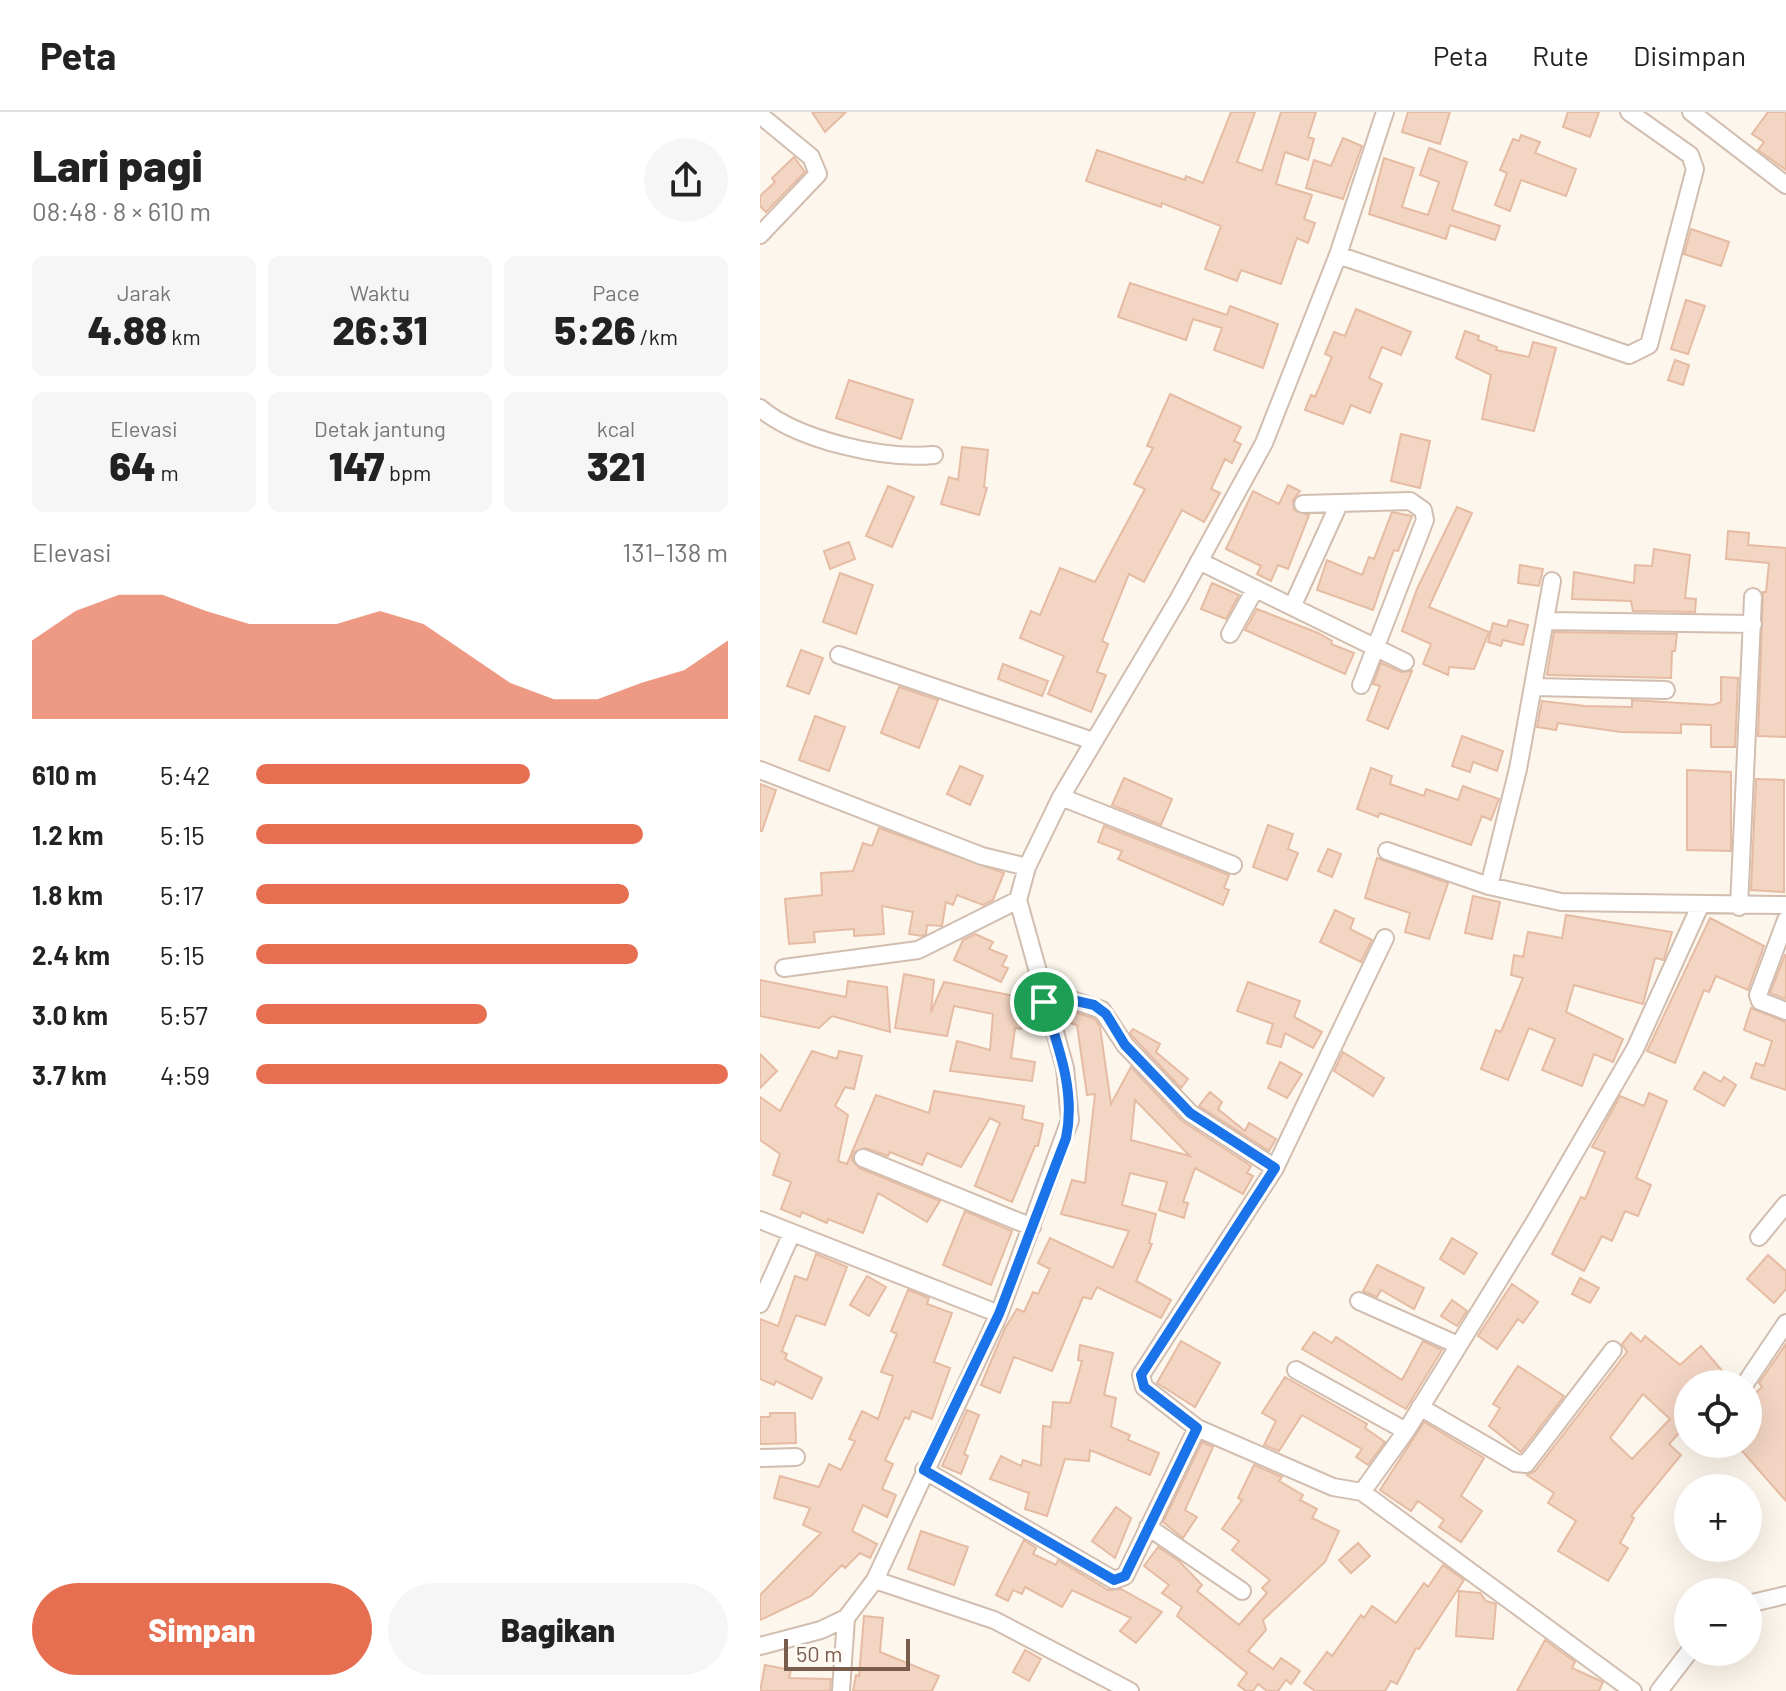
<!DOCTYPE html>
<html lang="id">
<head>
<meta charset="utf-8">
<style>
	:root { --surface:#fff; --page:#f6f6f6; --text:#222; --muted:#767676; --line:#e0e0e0; --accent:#e76f51 }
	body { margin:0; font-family:Barlow,sans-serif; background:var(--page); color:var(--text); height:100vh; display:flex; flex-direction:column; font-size:30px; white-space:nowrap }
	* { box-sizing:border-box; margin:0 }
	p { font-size:26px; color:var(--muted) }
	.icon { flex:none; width:44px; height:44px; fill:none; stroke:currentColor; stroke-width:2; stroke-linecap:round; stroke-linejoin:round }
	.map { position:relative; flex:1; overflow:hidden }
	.details { display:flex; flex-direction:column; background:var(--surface); width:760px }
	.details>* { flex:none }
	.controls { position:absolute; left:914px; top:1258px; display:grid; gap:16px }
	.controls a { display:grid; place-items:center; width:88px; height:88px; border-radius:50%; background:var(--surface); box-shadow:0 8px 32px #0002; font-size:40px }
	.scale { position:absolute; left:24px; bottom:20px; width:126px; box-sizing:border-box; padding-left:8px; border:4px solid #7a5c4d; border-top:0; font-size:22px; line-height:28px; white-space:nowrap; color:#7a5c4d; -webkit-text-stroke:6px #fffaf3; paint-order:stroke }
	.pin { position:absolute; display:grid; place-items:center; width:68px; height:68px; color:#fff; margin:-34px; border:4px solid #fff; border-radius:50%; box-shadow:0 2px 8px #0007 }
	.round { display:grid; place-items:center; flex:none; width:84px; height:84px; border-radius:42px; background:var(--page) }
	.headline { display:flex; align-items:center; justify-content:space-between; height:136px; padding:0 32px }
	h1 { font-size:44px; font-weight:800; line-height:60px }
	.metrics { display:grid; grid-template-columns:repeat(3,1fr); gap:12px; height:136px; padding:8px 32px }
	.metrics div { display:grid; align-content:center; border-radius:12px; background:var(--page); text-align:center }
	.metrics b { font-size:40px; font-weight:800 }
	.metrics small { font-size:22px; font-weight:400 }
	.metrics p { font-size:22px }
	.chart { height:224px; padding:16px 32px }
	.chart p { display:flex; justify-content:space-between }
	.chart svg { width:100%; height:144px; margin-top:8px; fill:var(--accent); opacity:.7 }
	.action { display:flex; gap:16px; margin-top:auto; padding:16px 32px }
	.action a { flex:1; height:92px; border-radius:48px; background:var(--accent); color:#fff; font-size:32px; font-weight:800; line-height:92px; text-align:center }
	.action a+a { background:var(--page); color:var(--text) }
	ul { padding:0 32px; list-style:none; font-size:26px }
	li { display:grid; grid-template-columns:128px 96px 1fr; align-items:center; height:60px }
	li i { height:20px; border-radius:10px; background:var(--accent) }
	header { display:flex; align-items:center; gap:48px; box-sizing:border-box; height:112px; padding:0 40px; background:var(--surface); border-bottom:2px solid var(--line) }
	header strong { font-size:38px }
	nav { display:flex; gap:44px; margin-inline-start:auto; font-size:28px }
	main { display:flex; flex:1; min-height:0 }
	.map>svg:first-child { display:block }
	.building { fill:#f3d5c3; stroke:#e6bba3; stroke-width:2; fill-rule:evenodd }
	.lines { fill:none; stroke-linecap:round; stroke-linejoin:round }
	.minor-casing { stroke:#d1beb0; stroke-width:20 }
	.minor { stroke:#fff; stroke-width:16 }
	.route-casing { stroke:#fff; stroke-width:16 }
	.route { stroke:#1a73e8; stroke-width:10 }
</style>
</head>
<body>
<header>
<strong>Peta</strong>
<nav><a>Peta</a><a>Rute</a><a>Disimpan</a></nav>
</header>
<main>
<section class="details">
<div class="headline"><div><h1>Lari pagi</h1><p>08:48 · 8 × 610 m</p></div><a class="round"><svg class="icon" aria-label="share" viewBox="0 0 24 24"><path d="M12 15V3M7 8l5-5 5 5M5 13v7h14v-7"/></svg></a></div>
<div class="metrics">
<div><p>Jarak</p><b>4.88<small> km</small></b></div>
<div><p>Waktu</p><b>26:31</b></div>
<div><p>Pace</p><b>5:26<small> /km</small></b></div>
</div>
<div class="metrics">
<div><p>Elevasi</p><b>64<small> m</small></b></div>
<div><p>Detak jantung</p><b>147<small> bpm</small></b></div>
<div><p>kcal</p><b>321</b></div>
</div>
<div class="chart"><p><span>Elevasi</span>131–138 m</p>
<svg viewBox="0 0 160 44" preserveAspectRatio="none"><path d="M0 44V20L10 11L20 6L30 6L40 11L50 15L60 15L70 15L80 11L90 15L100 24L110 33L120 38L130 38L140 33L150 29L160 20V44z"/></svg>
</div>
<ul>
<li><b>610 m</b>5:42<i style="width:58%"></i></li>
<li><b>1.2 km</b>5:15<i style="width:82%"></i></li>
<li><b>1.8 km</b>5:17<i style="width:79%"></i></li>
<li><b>2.4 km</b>5:15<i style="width:81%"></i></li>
<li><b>3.0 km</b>5:57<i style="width:49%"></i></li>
<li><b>3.7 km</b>4:59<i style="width:100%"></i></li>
</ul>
<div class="action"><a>Simpan</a><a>Bagikan</a></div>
</section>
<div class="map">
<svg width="1026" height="1579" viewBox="0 0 1026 1579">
	<rect width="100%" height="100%" fill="#fdf6ec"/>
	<!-- building -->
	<path class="building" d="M52,0H86L65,20Z
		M471,0H495L477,50L502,59L521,0H556L548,25L554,27L548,48L525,40L516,72L552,83L544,107L555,111L548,131L537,126L521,172L481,158L477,169L445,157L461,114L402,91L401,95L326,69L337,38L425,68L426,64L443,71Z
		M648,0H690L680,32L642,20Z
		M808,0H839L830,25L803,15Z
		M1008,0H1026V58L998,38L1004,30L992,22Z
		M761,23L780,30L775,41L816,57L806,84L761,68L750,99L735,93L747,61L740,58L753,27L759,29Z
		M583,26L602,34L583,87L546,76L554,48L571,54Z
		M669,36L707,50L692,98L740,114L735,128L690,113L686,127L609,102L624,46L654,56L642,95L668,103L679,70L660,63Z
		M34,45L45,60L6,100L0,94V84L15,70L12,66Z
		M931,117L969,130L961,154L924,142Z
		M370,171L467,203L470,194L518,212L503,256L454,238L462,216L433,207L426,228L358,205Z
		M926,188L945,194L928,242L911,237Z
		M596,197L651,220L641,243L622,235L609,266L622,272L610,301L591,293L583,312L545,298L551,283L555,285L572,245L565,242L574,220L585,224Z
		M705,219L719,224L718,228L737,235L736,238L769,245L773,230L796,236L774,319L722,307L731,263L696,246Z
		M915,248L929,253L923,273L908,268Z
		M89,268L153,288L141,327L76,306Z
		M410,282L481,315L474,329L481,332L472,351L465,347L451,377L460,381L444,410L422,398L384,470L369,462L342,529L348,532L337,560L346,563L331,600L288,582L304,544L260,526L271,499L280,503L300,456L335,470L385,377L374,372L393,336L387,334Z
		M641,322L670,329L660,376L631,369Z
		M202,335L228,338L224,375L227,376L219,403L181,392L189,365L198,368Z
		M528,373L540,379L533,388L534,398L549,403L528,457L518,453L511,469L497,462L501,454L466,437L493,379L519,392Z
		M128,374L154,385L132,435L106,424Z
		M697,395L712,401L669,495L729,520L714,557L689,555L688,563L663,552L671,532L642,519L657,477Z
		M632,400L652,404L638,439L634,438L629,451L613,498L557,478L567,448L602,463L609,445L614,447Z
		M968,419L989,421L988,433L1026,436V625L998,624L1003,480H1006L1009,451L966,447Z
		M89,430L95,447L70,457L64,439Z
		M894,437L930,443L925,486L936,487L935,500L873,499L871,489L812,487L814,460L874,471L875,453L892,454Z
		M760,453L783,457L779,474L758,471Z
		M80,461L113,473L96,522L63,510Z
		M452,471L479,483L466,507L441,497Z
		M497,497L558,521L572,529L571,532L594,541L585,562L485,518Z
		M749,508L768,513L763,533L743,528L741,534L728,530L733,511L747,515Z
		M794,520L917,522L915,539H912L911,566L787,563Z
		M41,538L63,546L49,582L27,574Z
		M621,551L641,560L652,559L628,617L607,608L620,574L613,572Z
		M243,552L288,569L282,584L238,567Z
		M961,565L978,566L975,635H951V613L921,612V621L861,620L798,611L796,618L777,615L782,589L825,594L872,595V588L953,593L961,590Z
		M139,575L178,588L159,636L121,621Z
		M55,604L85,615L69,659L39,648Z
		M702,624L743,639L737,659L713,650L710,660L692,654Z
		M200,654L223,664L210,693L187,682Z
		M611,656L632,664L630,672L664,684L666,677L698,688L703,674L739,687L731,708L722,704L711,733L620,701L618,705L597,697Z
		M927,658L971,660V739L927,738Z
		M364,666L412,687L401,713L352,693Z
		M996,667L1024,668V780L991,778Z
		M0,672L16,678L2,719H0Z
		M508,713L533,722L528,737L538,741L527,768L493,755Z
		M344,714L469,763L464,776L469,778L463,793L358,747L362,739L338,730Z
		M119,716L244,761L233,788L223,793L197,783L193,793L186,790L182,814L167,813L166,822L162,824L149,822L153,800L122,794L124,822L94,824V817L54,820L55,830L29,832L25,787L62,783L61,761L93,759L103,731L112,734Z
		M568,737L581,742L572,765L558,759Z
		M617,746L688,771L669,827L645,820L650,801L605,786Z
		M713,784L740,790L732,827L705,821Z
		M575,798L594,807L590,817L612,828L601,850L560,830Z
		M806,803L912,820L904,848L895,846L883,892L814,873L806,900L863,927L853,950L834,942L822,974L782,958L795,927L769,916L748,968L721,957L736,918L741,920L763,866L751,863L754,843L763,845L768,820L802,826Z
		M950,806L1004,834L988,878L956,864L949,880L944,878L915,951L887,939Z
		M215,822L233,830L229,837L247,844L242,854L248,856L241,870L194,848L203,828Z
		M1025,843L1026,844V887L1010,881Z
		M144,862L174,868L171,900L184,870L264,886L261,917L255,916L251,946L275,950L272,969L190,959L197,929L230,938L233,902L194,894L187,924L135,916Z
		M0,868L86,885L88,869L127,875L130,920L72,904L59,916L0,904Z
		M488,870L540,889L534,905L562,920L553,936L525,921L521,935L507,931L513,912L477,899Z
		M991,896L1026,910V978L991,966L996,951L1004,954L1012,929L984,918Z
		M314,900L335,907L340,915L351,992L371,955L422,1009L491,1054L487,1061L493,1064L483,1082L435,1056L423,1090L428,1091L424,1106L399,1098L407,1070L370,1061L362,1093L396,1102L389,1131L392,1132L376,1169L411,1188L401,1206L337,1175L331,1187L323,1185L292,1259L254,1245L240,1281L221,1273L245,1216L257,1197L264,1200L273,1180L278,1182L290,1157L278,1151L290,1126L353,1156L369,1119L301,1102L312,1068L325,1071L335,982L327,983L317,913L310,911ZM375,988L430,1044L371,1028Z
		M373,917L400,932L396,940L428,967L421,976L374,926L370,921Z
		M52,939L77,947L79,939L102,944L94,977L85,975L75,994L88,1003L78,1049L87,1052L116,983L169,1001L174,979L264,994L262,1007L283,1012L278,1034H275L252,1090L215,1074L240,1011L230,1006L201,1055L167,1041L162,1053L130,1040L128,1044L106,1036L93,1041L92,1048L99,1056L180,1089L167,1110L118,1081L103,1121L68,1107L67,1111L42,1100L40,1105L21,1097L31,1070L13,1063L20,1042L0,1028V985L20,999Z
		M583,940L624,966L613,984L574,959Z
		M0,942L17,959L0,976Z
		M520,950L542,962L527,986L508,976Z
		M944,960L961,970L964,965L976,973L964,994L934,977Z
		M450,980L462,990L458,997L485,1019L489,1011L516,1027L509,1039L439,994Z
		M889,981L907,989L876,1066L891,1073L878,1104L865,1099L852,1129L842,1124L824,1159L792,1142L821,1085L825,1087L845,1040L832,1035L860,984L884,994Z
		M205,1099L252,1119L231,1173L183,1153Z
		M692,1126L717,1141L704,1162L680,1147Z
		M56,1142L87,1155L65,1213L36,1203L22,1239L27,1242L25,1247L62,1266L52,1287L16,1269L14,1273L0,1267V1207L18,1214L35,1164L47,1168Z
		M1008,1143L1026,1159V1177L1014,1191L987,1167Z
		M617,1153L664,1176L654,1197L621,1178L617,1185L603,1179Z
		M107,1164L126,1175L109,1204L90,1193Z
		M820,1166L839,1176L830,1191L812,1182Z
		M752,1172L778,1190L763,1211L758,1207L737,1237L718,1224Z
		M148,1178L169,1186L167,1192L192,1201L174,1250L190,1256L172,1307L152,1299L149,1307L145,1305L125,1348L133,1352L122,1377L136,1383L127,1405L103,1393L92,1419L117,1432L110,1446L100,1441L85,1456L82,1453L51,1484L0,1508V1483L61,1421L43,1413L50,1396L14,1386L20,1364L59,1375L69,1352L81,1358L95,1329L89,1327L102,1299L118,1307L133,1264L121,1260L137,1222L131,1219Z
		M692,1188L707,1199L697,1214L681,1204Z
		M554,1220L572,1231L576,1225L642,1268L663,1229L682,1238L646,1297L542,1237Z
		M871,1221L881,1230L885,1224L920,1253L941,1234L964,1261L952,1272H928V1311L909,1332L921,1343L871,1404L874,1406L860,1431L868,1436L848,1469L798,1439L816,1409L788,1391L794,1381L767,1363L775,1359L867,1240L862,1232ZM883,1282L910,1307L872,1347L850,1326Z
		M421,1229L460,1251L435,1295L397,1271Z
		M1026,1232V1389L976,1332H988V1288L1002,1275L999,1271Z
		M320,1233L353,1241L344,1283L356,1286L351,1315L370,1323L368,1328L399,1341L390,1363L330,1338L329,1349L305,1347L287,1404L265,1397L269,1381L230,1367L241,1344L261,1354L263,1348L281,1354L283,1314L291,1315L293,1290L310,1291L322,1249L318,1248Z
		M758,1254L804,1284L761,1340L729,1314L740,1296L733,1292Z
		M525,1265L607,1312L605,1316L625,1330L608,1353L596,1345L602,1337L542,1303L519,1339L504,1333L516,1309L502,1301Z
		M207,1298L219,1303L204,1342L208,1344L201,1362L182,1354Z
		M10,1301H35L36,1331L0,1332V1305H10Z
		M664,1310L724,1346L701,1384L722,1399L701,1430L679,1415L684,1408L658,1389L651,1399L620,1378Z
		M442,1330L453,1335L425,1398L437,1405L423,1426L403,1410Z
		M494,1353L522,1365L519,1369L543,1383L540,1388L557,1397L552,1406L579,1419L565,1450L503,1508L506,1518L488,1539L513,1557L521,1546L540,1559L531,1572L526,1568L518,1579H507L498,1572L493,1579H486L478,1573L487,1561L417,1504L422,1495L402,1481L409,1473L384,1454L398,1435L419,1449L442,1473L437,1479L479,1513L507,1481L502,1476L510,1468L472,1438L479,1429L462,1417L482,1388L478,1386Z
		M356,1395L371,1406L355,1446L332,1429Z
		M161,1419L208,1435L194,1473L148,1457Z
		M264,1428L276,1436L273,1442L296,1453L298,1448L348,1478L361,1477L402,1500L376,1531L360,1519L371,1506L312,1478L302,1495L265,1475L262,1482L253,1478L248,1489L236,1483Z
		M598,1431L610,1444L591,1461L579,1448Z
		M683,1453L704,1468L659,1537L656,1536L637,1572L631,1569L625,1579H555L544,1571L567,1540L572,1544L601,1503L604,1506L612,1494L636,1511L664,1471L668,1475Z
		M699,1479L720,1481L726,1489L736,1492L733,1527L696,1524Z
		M104,1504L123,1506L120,1540L179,1564L172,1579H93L96,1563L99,1564Z
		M785,1528L815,1550L812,1556L843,1570L839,1579H757Z
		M265,1538L281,1547L269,1569L253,1560Z
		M5,1553L31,1558L29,1566L71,1567L70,1579H0Z"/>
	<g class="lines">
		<defs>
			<path id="minor" d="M931,0L1026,73
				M0,3L51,45L58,62L0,123
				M578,143L869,243L889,233L935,57L930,43L869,0
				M0,296C38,328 124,348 174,343
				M543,392L650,389L663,398L665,408L601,573
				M439,449L645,550
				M533,493L579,392
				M787,509L993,512
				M470,522L494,479
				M79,543L333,629
				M774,575L906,578
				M0,658L222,744L267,755
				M301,685L473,753
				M627,739L729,774L801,790L1026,793
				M729,774L758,657L792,469
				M979,795L993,485
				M1026,808L998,883L1000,889L1026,899
				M24,856L158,838L258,788
				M284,890L312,888L342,898L365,933L430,1001L515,1056
				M103,1046L272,1115
				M0,1108L239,1202
				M999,1125L1026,1092
				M599,1189L698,1233
				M0,1192L32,1121
				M536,1258L646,1319
				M985,1272L1026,1211
				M660,1295L756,1351L766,1352L853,1238
				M437,1316L384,1275L381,1263L515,1056L625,826
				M0,1346L36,1345
				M164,1358L354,1468L365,1464L437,1316L573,1375L602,1380L646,1319L774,1111L875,937L940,794
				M602,1380L873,1579
				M388,1415L482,1479
				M115,1468L234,1508L370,1579
				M988,1492L1026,1483
				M0,1534L61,1518L86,1506L115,1468L239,1202L310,1008L305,956L258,788L267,755L301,685L418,488L504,331L578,143L625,0
				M81,1579L86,1506
				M899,1579L929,1540"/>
		</defs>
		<!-- minor casing -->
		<use href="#minor" class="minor-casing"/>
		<!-- minor -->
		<use href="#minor" class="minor"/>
	</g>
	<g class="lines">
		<defs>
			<path id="route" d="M312,888L334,893L346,902L365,933L430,1001L515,1056L381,1263L384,1275L437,1316L365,1464L354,1468L164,1358L239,1202L306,1026C316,979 298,934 284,890Z"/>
		</defs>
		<!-- route casing -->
		<use href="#route" class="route-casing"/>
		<!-- route -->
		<use href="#route" class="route"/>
	</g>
</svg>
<div class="controls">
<a><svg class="icon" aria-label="locate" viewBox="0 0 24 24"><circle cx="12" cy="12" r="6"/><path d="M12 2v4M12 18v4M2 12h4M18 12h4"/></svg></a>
<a>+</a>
<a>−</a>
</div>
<div class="scale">50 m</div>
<div class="pin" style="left:284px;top:890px;background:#1e9e55"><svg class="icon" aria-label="arrive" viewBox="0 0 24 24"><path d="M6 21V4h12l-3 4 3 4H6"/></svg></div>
</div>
</main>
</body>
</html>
